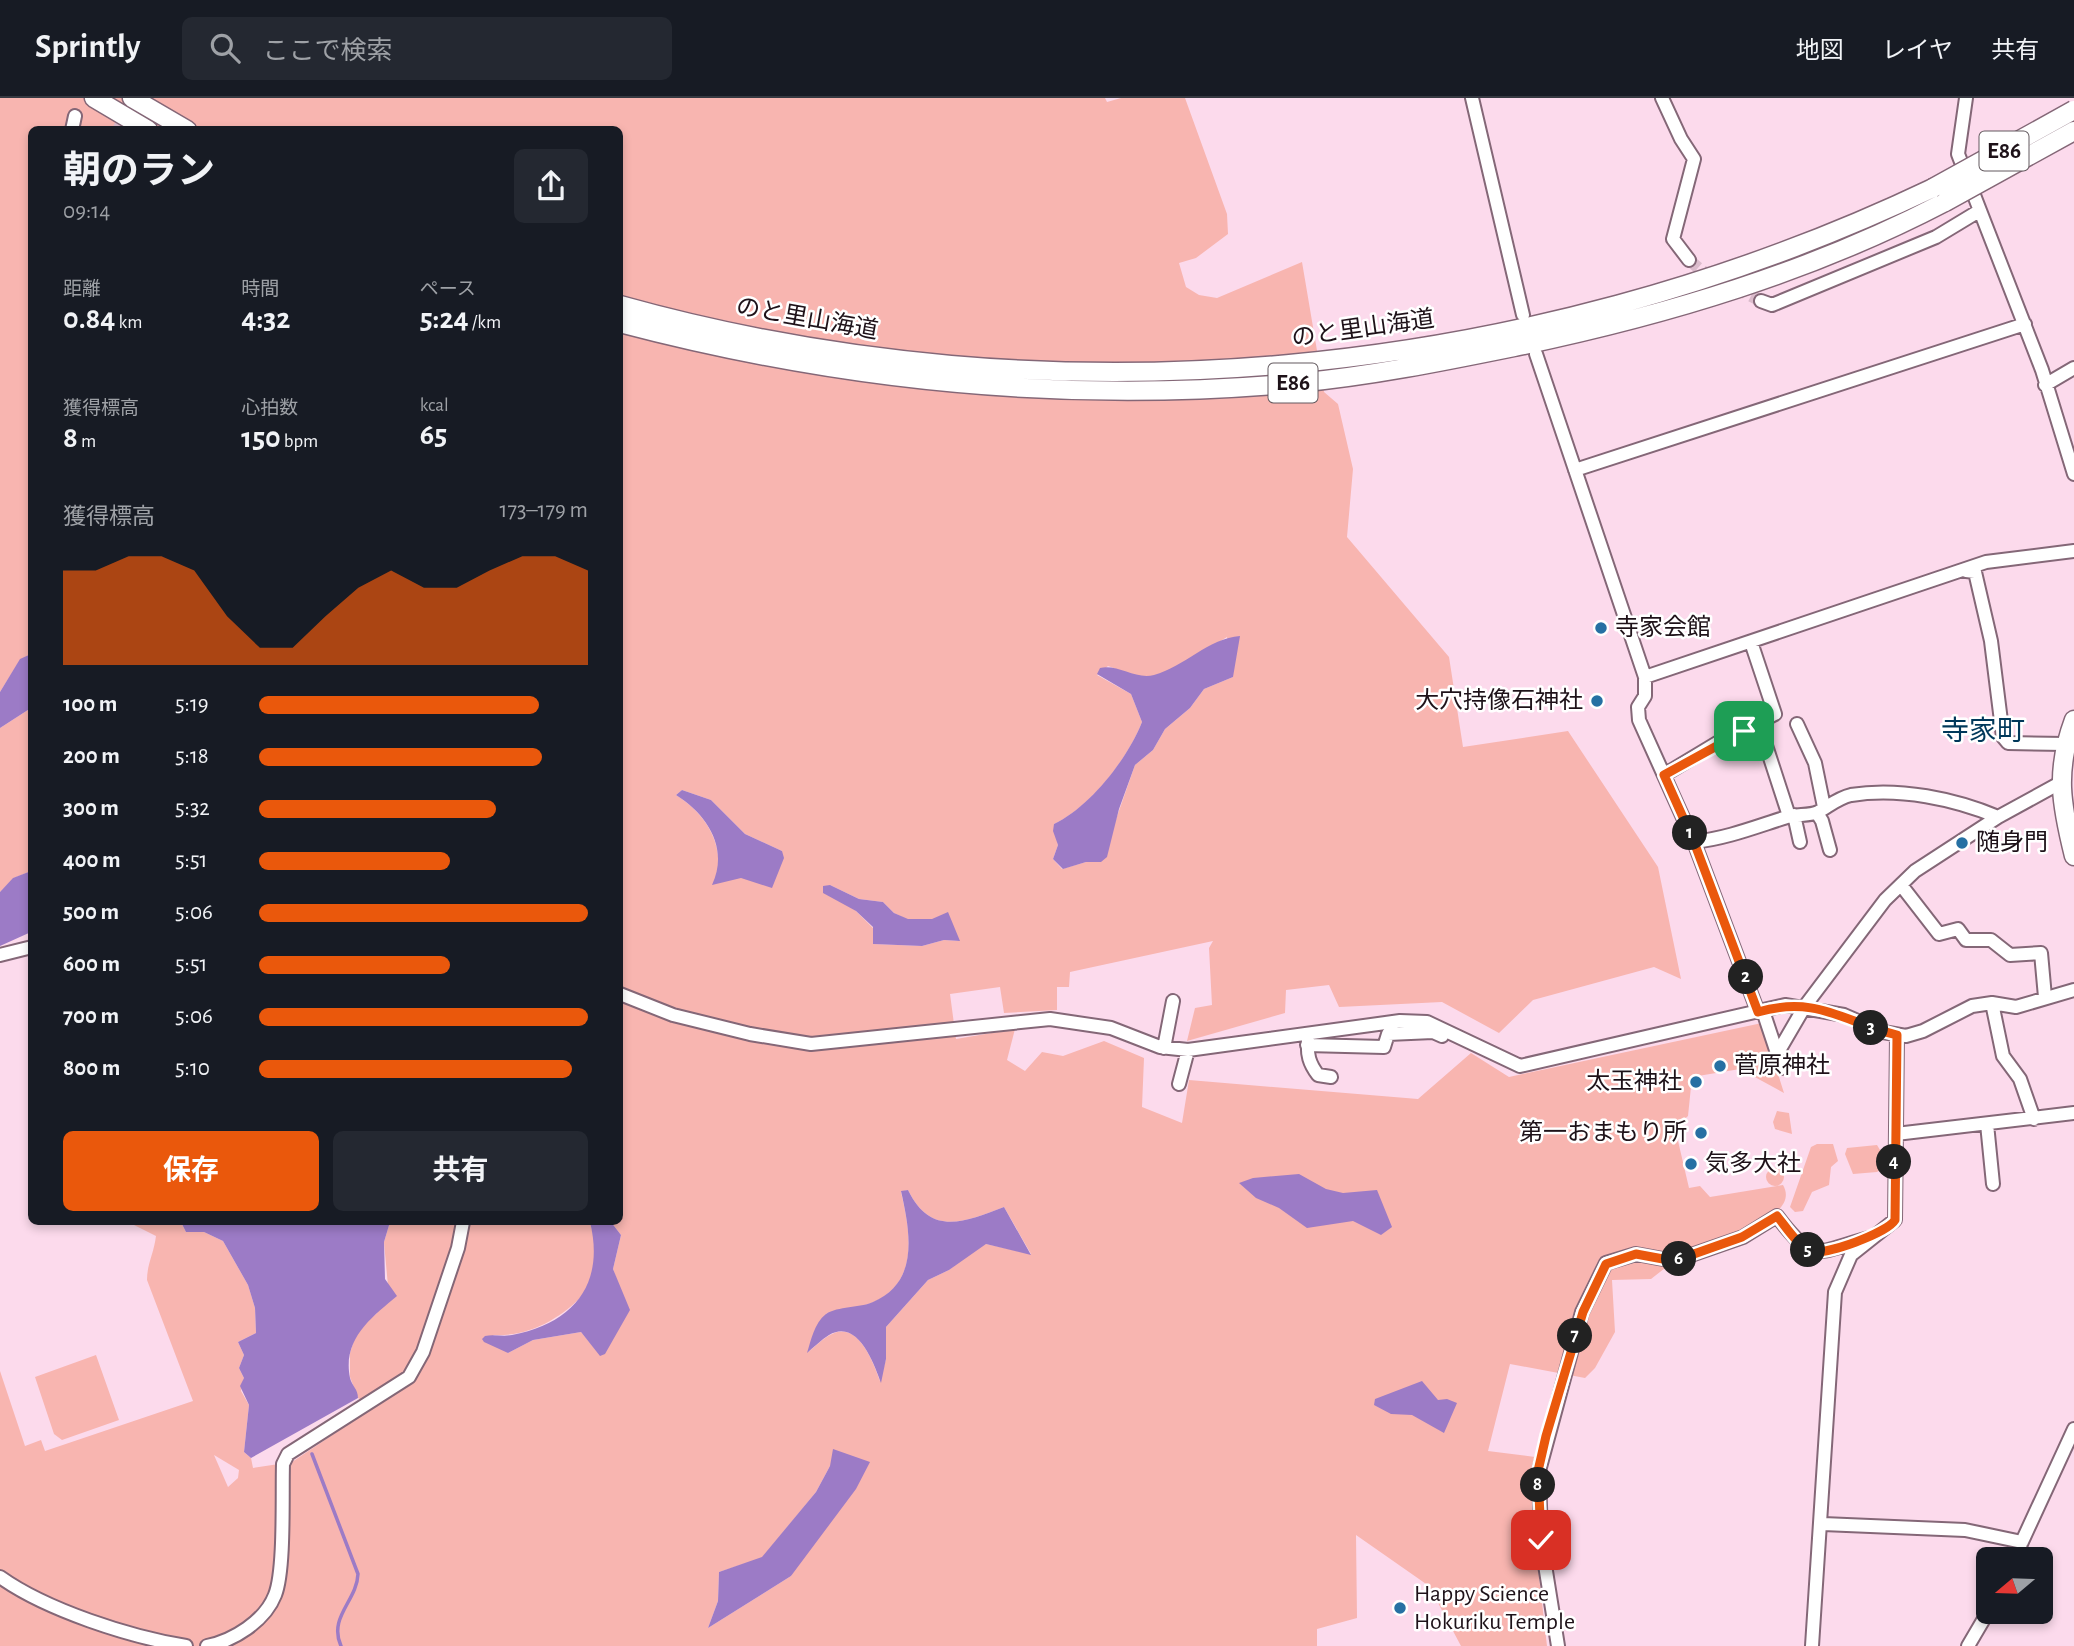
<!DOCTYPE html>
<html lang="ja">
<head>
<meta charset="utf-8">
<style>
	:root { --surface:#171b24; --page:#242831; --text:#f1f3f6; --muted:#9ea1a6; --line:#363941; --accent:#ea580c }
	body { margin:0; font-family:"Alegreya Sans","Noto Sans JP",sans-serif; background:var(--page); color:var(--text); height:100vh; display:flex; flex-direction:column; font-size:26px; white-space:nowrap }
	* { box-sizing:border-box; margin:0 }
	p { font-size:23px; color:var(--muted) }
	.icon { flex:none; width:38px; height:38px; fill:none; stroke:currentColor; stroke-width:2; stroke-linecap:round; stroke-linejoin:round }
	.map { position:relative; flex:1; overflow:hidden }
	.sheet { position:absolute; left:28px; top:28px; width:595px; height:1099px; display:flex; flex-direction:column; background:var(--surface); border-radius:10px; box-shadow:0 4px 10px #0003 }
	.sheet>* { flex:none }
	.needle { width:46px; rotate:251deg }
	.tools { position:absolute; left:1976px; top:1449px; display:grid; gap:14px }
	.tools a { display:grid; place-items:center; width:77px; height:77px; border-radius:10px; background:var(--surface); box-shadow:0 4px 10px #0003; font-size:35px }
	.pin { position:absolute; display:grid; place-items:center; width:60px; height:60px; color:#fff; margin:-30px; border-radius:14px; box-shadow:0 4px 10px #0006 }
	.km { position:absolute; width:35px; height:35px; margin:-18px; border-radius:50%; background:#222; color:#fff; font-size:19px; line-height:35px; text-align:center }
	.round { display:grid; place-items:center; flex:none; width:74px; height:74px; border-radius:10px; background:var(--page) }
	.overview { display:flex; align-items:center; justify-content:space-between; height:119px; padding:0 35px }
	h1 { font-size:38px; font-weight:700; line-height:52px }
	.figures { display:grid; grid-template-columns:repeat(3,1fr); gap:10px; height:119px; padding:7px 35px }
	.figures div { display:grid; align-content:center }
	.figures b { font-size:30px; font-weight:700 }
	.figures small { font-size:19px; font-weight:400 }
	.figures p { font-size:19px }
	.chart { height:196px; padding:14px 35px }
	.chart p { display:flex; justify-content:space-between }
	.chart svg { width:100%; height:126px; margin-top:7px; fill:var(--accent); opacity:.7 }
	.primary-button { display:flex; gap:14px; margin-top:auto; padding:14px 35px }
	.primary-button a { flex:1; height:80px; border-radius:10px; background:var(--accent); color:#fff; font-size:28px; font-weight:700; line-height:80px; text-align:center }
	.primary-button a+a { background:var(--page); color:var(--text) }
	ul { padding:0 35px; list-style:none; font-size:23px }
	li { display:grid; grid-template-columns:112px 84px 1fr; align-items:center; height:52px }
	li i { height:18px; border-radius:9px; background:var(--accent) }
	header { display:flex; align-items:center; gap:42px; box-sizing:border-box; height:98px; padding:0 35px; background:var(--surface); border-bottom:2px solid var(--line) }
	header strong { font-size:33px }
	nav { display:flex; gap:38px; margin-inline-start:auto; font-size:24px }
	.search { width:490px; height:63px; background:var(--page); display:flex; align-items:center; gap:18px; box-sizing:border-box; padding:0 24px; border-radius:10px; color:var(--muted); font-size:26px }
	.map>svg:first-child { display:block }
	.green { fill:#f8b5b0; fill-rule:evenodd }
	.water { fill:#9c7bc6 }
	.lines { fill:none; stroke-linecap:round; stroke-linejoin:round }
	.stream { stroke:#9c7bc6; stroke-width:3.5 }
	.minor-tunnel { stroke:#dbbccc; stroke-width:12; stroke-dasharray:12 6; stroke-linecap:butt }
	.minor-casing { stroke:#846777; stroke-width:16 }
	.highway-casing { stroke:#846777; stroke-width:21 }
	.minor { stroke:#fff; stroke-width:12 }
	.highway { stroke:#fff; stroke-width:18 }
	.highway-bridge-casing { stroke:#846777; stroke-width:21; stroke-linecap:butt }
	.highway-bridge { stroke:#fff; stroke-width:18 }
	.route-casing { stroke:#fff; stroke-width:14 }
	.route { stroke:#ea580c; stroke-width:9 }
	.poi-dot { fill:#2670a3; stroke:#fff; stroke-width:2.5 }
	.labels { text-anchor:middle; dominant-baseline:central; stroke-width:5; stroke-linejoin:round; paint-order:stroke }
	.shield { fill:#fff; stroke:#62595e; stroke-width:2 }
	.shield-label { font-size:23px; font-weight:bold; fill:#1e1219 }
	.street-label { font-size:24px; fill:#1e1219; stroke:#fff }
	.poi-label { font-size:24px; fill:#1e1219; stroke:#fff; text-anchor:start }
	.quarter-label { font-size:28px; fill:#00385a; stroke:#fff }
</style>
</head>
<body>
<header>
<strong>Sprintly</strong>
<div class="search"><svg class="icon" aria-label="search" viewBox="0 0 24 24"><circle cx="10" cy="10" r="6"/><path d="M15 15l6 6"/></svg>ここで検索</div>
<nav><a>地図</a><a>レイヤ</a><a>共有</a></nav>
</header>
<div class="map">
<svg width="2074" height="1548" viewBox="0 0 2074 1548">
	<rect width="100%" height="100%" fill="#fcdaec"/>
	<!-- green -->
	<path class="green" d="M0,0H1105L1107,4L1121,0H1185L1227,116L1228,136L1196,160L1179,165L1186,189L1199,197L1217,200L1302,164L1324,294L1338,306L1353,371L1347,439L1449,559L1463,649L1568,633L1658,769L1681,881L1654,869L1533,902L1499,935L1442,904L1339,909L1329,887L1286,892L1285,915L1187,943L1195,910L1212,907L1209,850L1213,843L1070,874L1069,889H1057V912L1004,915L1000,889L950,896L956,941L1015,931L1007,962L1025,973L1042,954L1063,958L1104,943L1144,960L1142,1009L1182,1025L1189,982L1418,1001L1471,955L1509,979L1762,925L1784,995L1740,971L1692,979L1688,1018L1675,1030L1689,1090L1700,1088L1710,1099L1783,1087C1806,1126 1683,1152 1661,1156L1674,1163L1651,1181L1612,1182L1615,1234L1595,1270L1585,1280L1510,1266L1488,1353L1535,1359V1444L1547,1548H1461L1429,1488L1356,1437L1357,1520L1317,1531V1548H0V1273L25,1348L41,1342L45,1353L193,1303L147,1182C147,1166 154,1155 156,1138L128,1124H181L186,1134H204L223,1143L248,1187L255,1210L256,1235L238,1244L244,1257L239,1270L244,1280L241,1293L249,1307L244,1354L251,1360L253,1370L292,1364L374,1309L358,1300L350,1279V1255L354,1242L361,1229L377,1215L388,1188L384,1144L390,1124H590C603,1172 594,1197 550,1223C532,1233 513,1238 493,1237L508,1255L533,1242L581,1234L596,1252L624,1203L613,1171L621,1137L611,1124H620V32H32L31,556L20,562L0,594ZM1227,539L1233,579L1204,591L1190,610L1165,631L1153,652L1135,667L1101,764H1086L1062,771L1053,761L1058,747L1054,726C1091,709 1128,660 1142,624L1131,596L1097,577L1108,568C1119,572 1134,579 1146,579C1174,579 1204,553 1227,539ZM682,692L711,702L745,736L782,753L718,774C722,741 703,714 676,697ZM830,787L859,801L883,804L894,815L908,822L932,821L959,843L944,842L922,848L873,846V830ZM908,1092C931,1139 964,1124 1004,1109L1031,1156L986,1146L979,1148L949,1172L928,1182L886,1229V1261L880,1283C873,1264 858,1221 830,1237C822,1241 815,1249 808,1254L827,1215C842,1212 860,1210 874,1204C920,1183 910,1133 901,1094ZM214,1357L239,1372L238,1380L228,1389ZM830,1368L791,1478L708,1530L718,1503L719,1474L762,1460L816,1394Z
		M31,610V773L14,780L0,794V630Z
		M1777,1013L1789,1015L1792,1036L1775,1031L1773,1024Z
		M1817,1046H1833L1838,1063L1831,1069L1829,1087L1812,1094L1803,1113L1795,1114L1790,1109L1811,1049Z
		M1877,1047L1880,1052L1887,1053L1886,1068L1877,1074L1853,1076L1845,1056L1847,1050Z
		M1766 1079a9 9 0 1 1 18 0a9 9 0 1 1-18 0Z
		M96,1257L119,1322L62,1342L54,1336L35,1279Z"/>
	<!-- water -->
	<path class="water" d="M1240,538L1233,579L1204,591L1190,610L1165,631L1153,652L1135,667L1119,711L1107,759L1101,764H1086L1063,771L1053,761L1058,747L1053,733L1054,726C1090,709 1128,660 1142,624L1131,596L1097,576L1100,570C1118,566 1136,582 1154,577C1184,569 1209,540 1240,538Z
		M31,556V610L0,630V594L20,561Z
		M682,692L711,702L745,736L782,753L784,760L772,790L741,780L712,787C729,751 708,717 676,697Z
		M31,773V834L0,848V794L13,780Z
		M830,787L859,801L883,804L894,815L908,821H932L948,814L960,843L944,842L922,848L873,846V829L856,813L823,795V788Z
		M1299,1076L1326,1091L1343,1095L1377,1092L1392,1129L1381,1137L1353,1123L1307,1130L1279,1110L1256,1100L1239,1085L1253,1080Z
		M908,1092C931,1139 964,1124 1004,1109L1031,1157L986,1146L949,1172L928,1182L886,1229V1261L881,1285C874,1266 858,1220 829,1237C821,1242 814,1249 807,1255C811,1243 814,1225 826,1216C838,1208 860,1210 873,1204C920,1184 910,1133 901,1093Z
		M181,1124H390L384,1144L385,1181L397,1198C372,1219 342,1241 350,1280C352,1288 358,1291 358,1300L251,1360L244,1354L249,1307L240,1288L244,1280L239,1270L244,1257L238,1244L256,1235L255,1210L248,1187L223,1143L204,1134H186Z
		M590,1124H611L621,1137L613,1171L630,1212L605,1256L600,1258L581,1234L533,1242L508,1255L484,1244L482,1241L485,1238C494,1236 503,1239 512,1237C575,1225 605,1185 590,1124Z
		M1422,1283L1438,1302L1447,1301L1457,1305L1444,1335L1412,1317L1391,1316L1374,1307L1375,1301Z
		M833,1351L870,1364L856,1391L791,1478L708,1530L718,1503L719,1474L762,1459L816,1394L830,1368Z"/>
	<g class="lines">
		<!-- stream -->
		<path class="stream" d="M312,1356L358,1476C357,1503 328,1519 341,1548"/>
		<!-- minor-tunnel -->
		<path class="minor-tunnel" d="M118,32L129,12
			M1689,162L1702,173L1761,203"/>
		<defs>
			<path id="minor" d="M1472,0L1523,217
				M1662,0L1681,41L1694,61L1673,141L1689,162
				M1966,0L1958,56L2042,272L2074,376
				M72,32L75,18
				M1761,203L1772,207L1936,139L1979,113
				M1536,256L1645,579V598L1638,609L1639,622L1694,744L1758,914
				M2045,287L2074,270
				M1575,372L2025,226
				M1966,473L1975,474L1991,543L2003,639L2008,645L2065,646
				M1751,544L1775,616L1765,621L1760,629L1789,718
				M1645,579L1986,464L2074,453
				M1797,626L1815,665L1824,709
				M1664,677L1722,642L1760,629
				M1817,715L1822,723L1830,752
				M1794,717L1800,744
				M1694,744C1728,740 1755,729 1787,719C1796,716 1810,718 1818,714C1829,708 1838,700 1851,697C1899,689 1955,701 1998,719
				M1901,787L1939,836L1958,831L1966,842H1991L2010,857L2041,855L2045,899
				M0,857L32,849
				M620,896L673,917L750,936L811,946L1050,921L1111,930L1160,949L1188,952L1400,923L1427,924L1520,968L1785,907L1844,917L1883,934L1906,938L1923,933L1972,908L1992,905L2016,909L2074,892
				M1992,905L2003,958L2020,981L2034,1021
				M1763,913L1782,970
				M1308,942C1307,957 1309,965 1318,977L1331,979
				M1307,947L1384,949L1388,936L1433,934L1442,938
				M1164,950L1173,903
				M1777,956L1805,908L1885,802L1915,773L1998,719L2060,685
				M1179,986L1188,952
				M1987,1026L1993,1086
				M1896,1036L2074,1015
				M1823,1426L1965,1432L2022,1444
				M2014,1461L2074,1331
				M0,1479C46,1512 130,1539 186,1548
				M207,1548C233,1543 265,1523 275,1497C285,1472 282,1396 283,1366L288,1356L409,1279L423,1254L458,1150L463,1124
				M1558,1548L1541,1442L1539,1373L1582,1214L1606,1165L1636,1156L1674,1163L1743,1139L1777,1118C1816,1170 1819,1152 1873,1139
				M1812,1548L1835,1194L1851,1157L1895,1122L1897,937
				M1968,1548L1988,1514"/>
			<path id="highway" d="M94,0L148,32
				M132,0L187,32
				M620,207C1053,328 1528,283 1933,90
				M620,225C840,283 1069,306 1297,285C1372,278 1445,263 1519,248C1667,217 1811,174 1945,104
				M2074,622C2055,673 2061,706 2074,758"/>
		</defs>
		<!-- minor casing -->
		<use href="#minor" class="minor-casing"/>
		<!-- highway casing -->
		<use href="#highway" class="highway-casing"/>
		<!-- minor -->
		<use href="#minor" class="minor"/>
		<!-- highway -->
		<use href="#highway" class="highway"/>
		<defs>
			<path id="highway-bridge" d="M1933,90L2074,12
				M1945,104L2074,33"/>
		</defs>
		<!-- highway-bridge casing -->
		<use href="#highway-bridge" class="highway-bridge-casing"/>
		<!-- highway-bridge -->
		<use href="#highway-bridge" class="highway-bridge"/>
	</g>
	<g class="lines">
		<defs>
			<path id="route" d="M1541,1442L1538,1373L1546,1338L1583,1214L1606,1166L1636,1156L1674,1163L1742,1139L1777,1118C1786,1129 1798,1148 1811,1153C1825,1158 1887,1135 1895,1122L1897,937C1844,924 1817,897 1758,914L1694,744L1664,677L1744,633"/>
		</defs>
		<!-- route casing -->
		<use href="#route" class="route-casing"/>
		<!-- route -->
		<use href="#route" class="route"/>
	</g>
	<!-- markers -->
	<g class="poi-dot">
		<circle cx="1601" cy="530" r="7"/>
		<circle cx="1597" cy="603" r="7"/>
		<circle cx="1962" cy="745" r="7"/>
		<circle cx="1720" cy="968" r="7"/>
		<circle cx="1696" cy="984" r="7"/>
		<circle cx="1701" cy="1035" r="7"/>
		<circle cx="1691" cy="1066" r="7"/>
		<circle cx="1400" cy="1510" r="7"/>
	</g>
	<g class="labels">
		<!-- shield labels -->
		<g class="shield">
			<rect x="1979.5" y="33.5" width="49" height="39" rx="5"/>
			<rect x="1268.5" y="265.5" width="49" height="39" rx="5"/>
		</g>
		<g class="shield-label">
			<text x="2004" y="53">E86</text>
			<text x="1293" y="285">E86</text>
		</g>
		<!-- street labels -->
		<g class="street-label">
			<text transform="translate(807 221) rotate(10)">のと里山海道</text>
			<text transform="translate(1363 231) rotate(-8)">のと里山海道</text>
		</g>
		<!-- poi labels -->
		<g class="poi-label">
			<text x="1615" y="530">寺家会館</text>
			<text x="1583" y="603" text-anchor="end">大穴持像石神社</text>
			<text x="1976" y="745">随身門</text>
			<text x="1734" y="968">菅原神社</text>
			<text x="1682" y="984" text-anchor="end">太玉神社</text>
			<text x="1687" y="1035" text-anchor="end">第一おまもり所</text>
			<text x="1705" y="1066">気多大社</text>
			<text x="1414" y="1496">Happy Science<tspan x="1414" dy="28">Hokuriku Temple</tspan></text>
		</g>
		<!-- quarter labels -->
		<g class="quarter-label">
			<text x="1983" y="634">寺家町</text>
		</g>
	</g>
</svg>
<div class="tools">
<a><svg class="needle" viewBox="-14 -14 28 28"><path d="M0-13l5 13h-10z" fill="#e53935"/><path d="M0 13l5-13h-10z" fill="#9ea1a6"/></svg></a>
</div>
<div class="pin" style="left:1744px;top:633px;background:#1e9e55"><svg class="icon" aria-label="arrive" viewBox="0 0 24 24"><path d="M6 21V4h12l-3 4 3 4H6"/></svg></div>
<div class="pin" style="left:1541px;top:1442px;background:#d93025"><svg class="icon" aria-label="check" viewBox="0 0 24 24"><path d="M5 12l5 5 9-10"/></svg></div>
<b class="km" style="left:1690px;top:735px">1</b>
<b class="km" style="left:1746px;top:879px">2</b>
<b class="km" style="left:1871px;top:930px">3</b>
<b class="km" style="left:1894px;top:1064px">4</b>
<b class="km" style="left:1808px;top:1152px">5</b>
<b class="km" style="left:1679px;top:1161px">6</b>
<b class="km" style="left:1575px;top:1238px">7</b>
<b class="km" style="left:1538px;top:1387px">8</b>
<section class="sheet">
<div class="overview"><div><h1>朝のラン</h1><p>09:14</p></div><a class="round"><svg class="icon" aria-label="share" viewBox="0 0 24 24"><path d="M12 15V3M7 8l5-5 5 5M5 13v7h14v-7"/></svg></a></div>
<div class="figures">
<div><p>距離</p><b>0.84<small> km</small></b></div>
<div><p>時間</p><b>4:32</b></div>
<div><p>ペース</p><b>5:24<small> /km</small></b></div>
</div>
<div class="figures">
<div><p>獲得標高</p><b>8<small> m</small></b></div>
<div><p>心拍数</p><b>150<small> bpm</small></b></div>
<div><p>kcal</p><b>65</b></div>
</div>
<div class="chart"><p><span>獲得標高</span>173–179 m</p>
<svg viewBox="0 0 160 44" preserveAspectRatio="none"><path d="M0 44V11L10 11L20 6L30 6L40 11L50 27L60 38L70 38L80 27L90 17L100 11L110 17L120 17L130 11L140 6L150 6L160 11V44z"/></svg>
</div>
<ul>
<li><b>100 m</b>5:19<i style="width:85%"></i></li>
<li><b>200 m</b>5:18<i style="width:86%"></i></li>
<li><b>300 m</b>5:32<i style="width:72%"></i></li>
<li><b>400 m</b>5:51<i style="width:58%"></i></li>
<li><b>500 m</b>5:06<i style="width:100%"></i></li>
<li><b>600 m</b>5:51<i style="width:58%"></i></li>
<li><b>700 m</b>5:06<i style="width:100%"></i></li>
<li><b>800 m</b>5:10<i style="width:95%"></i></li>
</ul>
<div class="primary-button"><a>保存</a><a>共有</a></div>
</section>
</div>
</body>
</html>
